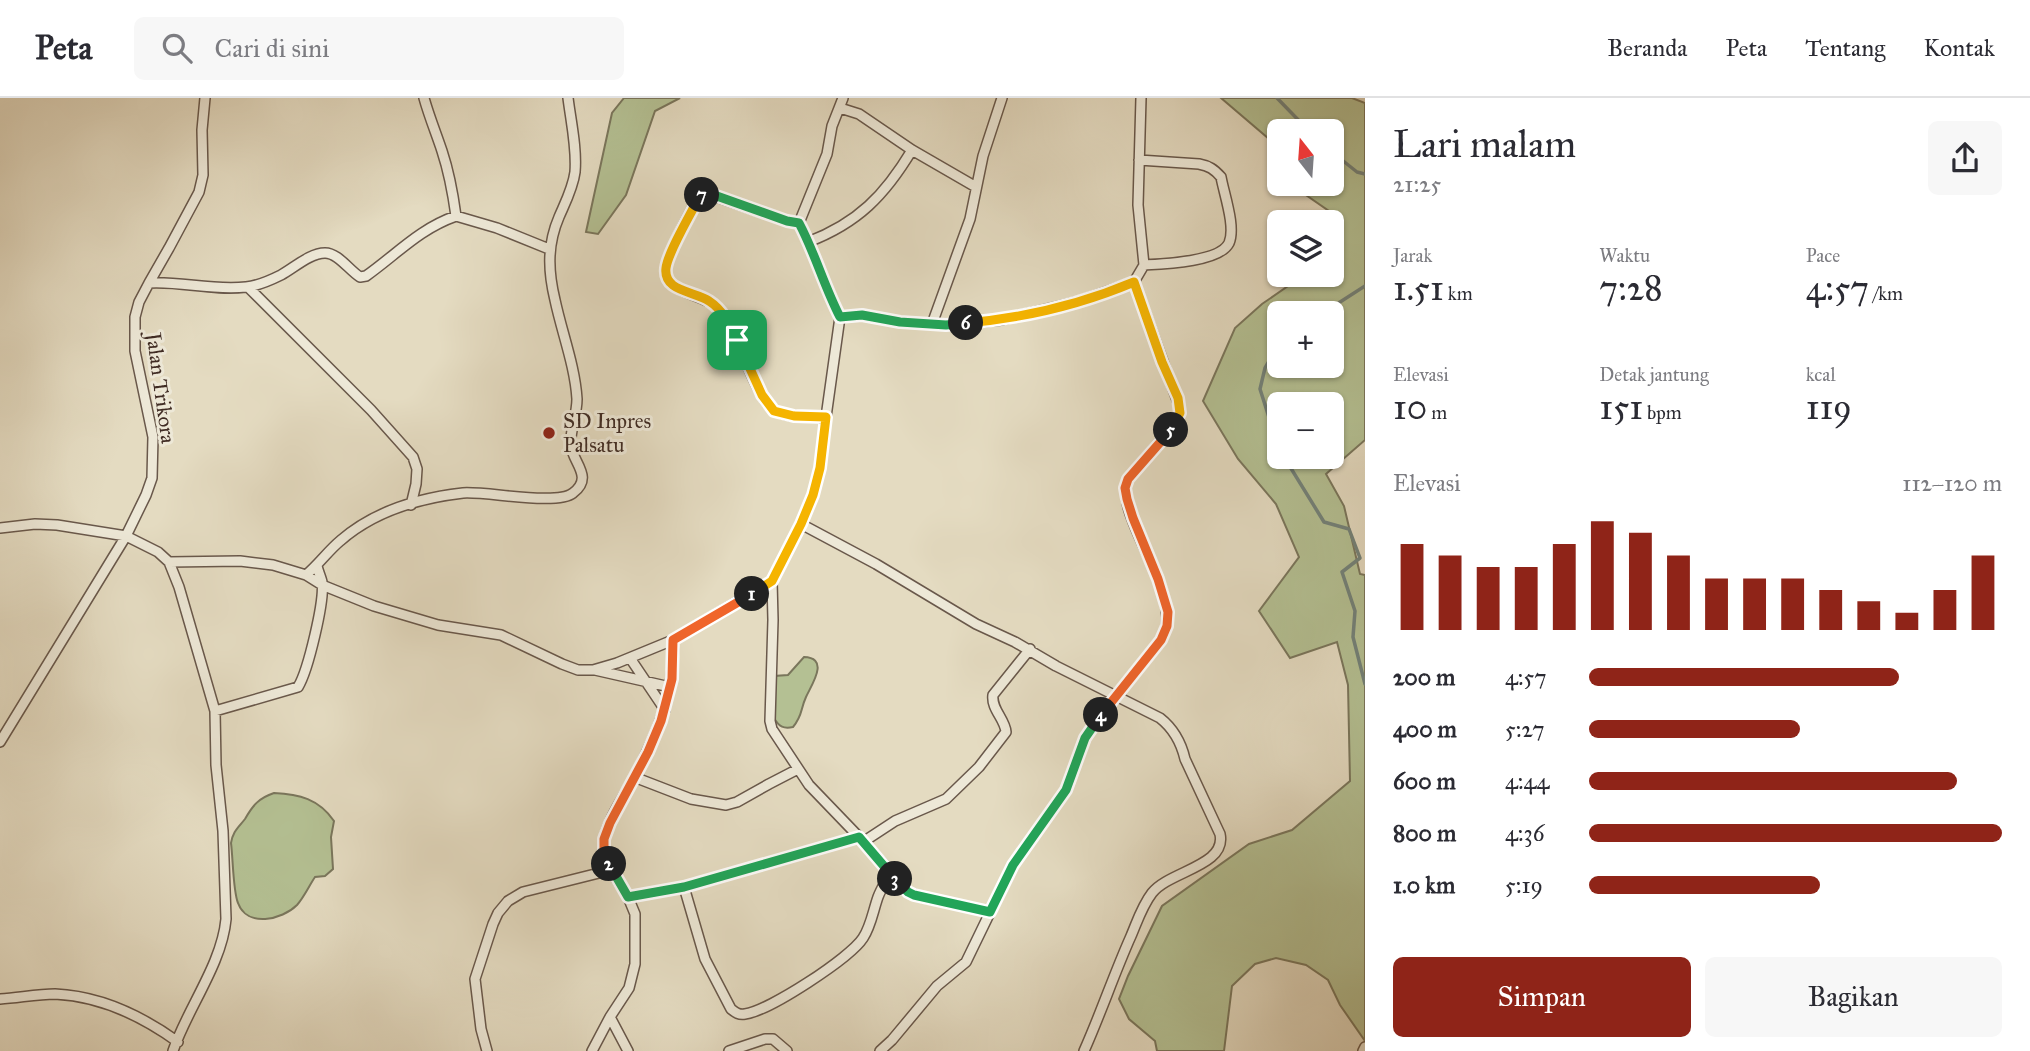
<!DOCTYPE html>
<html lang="id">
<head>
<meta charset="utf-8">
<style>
	:root { --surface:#fff; --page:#f7f7f7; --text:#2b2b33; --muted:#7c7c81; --line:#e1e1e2; --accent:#8f2418 }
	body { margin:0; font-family:"IM FELL Great Primer",serif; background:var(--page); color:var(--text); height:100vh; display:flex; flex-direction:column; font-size:26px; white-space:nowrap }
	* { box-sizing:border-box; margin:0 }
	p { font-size:23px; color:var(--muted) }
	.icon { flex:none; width:38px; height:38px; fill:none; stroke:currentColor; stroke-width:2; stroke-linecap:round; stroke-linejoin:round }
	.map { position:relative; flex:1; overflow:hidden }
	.sheet { display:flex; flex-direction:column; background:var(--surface); width:665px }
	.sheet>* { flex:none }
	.needle { width:46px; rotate:343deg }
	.buttons { position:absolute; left:1267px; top:21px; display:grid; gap:14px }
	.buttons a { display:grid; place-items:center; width:77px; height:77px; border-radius:10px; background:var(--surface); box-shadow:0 2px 5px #0004; font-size:35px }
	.pin { position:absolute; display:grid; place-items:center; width:60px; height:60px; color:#fff; margin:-30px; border-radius:14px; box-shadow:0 4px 10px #0006 }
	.km { position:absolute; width:35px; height:35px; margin:-18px; border-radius:50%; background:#222; color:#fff; font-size:19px; line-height:35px; text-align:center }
	.round { display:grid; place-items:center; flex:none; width:74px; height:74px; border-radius:10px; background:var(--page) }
	.head { display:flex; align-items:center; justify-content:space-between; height:119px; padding:0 28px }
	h1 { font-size:38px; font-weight:600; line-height:52px }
	.stats { display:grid; grid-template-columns:repeat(3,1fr); gap:10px; height:119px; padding:7px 28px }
	.stats div { display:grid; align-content:center }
	.stats b { font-size:35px; font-weight:600 }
	.stats small { font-size:19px; font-weight:400 }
	.stats p { font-size:19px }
	.chart { height:196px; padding:14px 28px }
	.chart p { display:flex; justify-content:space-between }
	.chart svg { width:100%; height:126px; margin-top:7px; stroke:var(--accent); stroke-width:6 }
	.primary-button { display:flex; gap:14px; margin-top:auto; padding:14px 28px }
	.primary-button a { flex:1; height:80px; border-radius:10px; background:var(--accent); color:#fff; font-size:28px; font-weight:600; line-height:80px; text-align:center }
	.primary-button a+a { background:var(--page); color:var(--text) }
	ul { padding:0 28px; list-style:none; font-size:23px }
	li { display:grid; grid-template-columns:112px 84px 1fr; align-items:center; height:52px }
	li i { height:18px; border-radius:9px; background:var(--accent) }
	header { display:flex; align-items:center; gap:42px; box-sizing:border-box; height:98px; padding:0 35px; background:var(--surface); border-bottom:2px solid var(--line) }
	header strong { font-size:33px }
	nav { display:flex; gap:38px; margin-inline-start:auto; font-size:24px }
	.search { width:490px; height:63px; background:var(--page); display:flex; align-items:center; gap:18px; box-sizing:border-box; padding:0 24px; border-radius:10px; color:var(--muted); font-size:26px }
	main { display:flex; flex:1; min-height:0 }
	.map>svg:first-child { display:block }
	.green { fill:#b4c093; stroke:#7a765c; stroke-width:2; fill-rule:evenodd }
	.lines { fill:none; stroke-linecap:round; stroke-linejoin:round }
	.stream { stroke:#73827a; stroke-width:3.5 }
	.street-casing { stroke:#69584b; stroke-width:12 }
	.street { stroke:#ede8d7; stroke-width:9 }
	.split-1-casing { stroke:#fff; stroke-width:14 }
	.split-2-casing { stroke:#fff; stroke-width:14 }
	.split-3-casing { stroke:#fff; stroke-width:14 }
	.split-4-casing { stroke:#fff; stroke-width:14 }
	.split-5-casing { stroke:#fff; stroke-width:14 }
	.split-6-casing { stroke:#fff; stroke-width:14 }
	.split-7-casing { stroke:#fff; stroke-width:14 }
	.split-8-casing { stroke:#fff; stroke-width:14 }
	.split-1 { stroke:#f5b400; stroke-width:9 }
	.split-2 { stroke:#f0652b; stroke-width:9 }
	.split-3 { stroke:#22a559; stroke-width:9 }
	.split-4 { stroke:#22a559; stroke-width:9 }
	.split-5 { stroke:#f0652b; stroke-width:9 }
	.split-6 { stroke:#f5b400; stroke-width:9 }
	.split-7 { stroke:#22a559; stroke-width:9 }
	.split-8 { stroke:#f5b400; stroke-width:9 }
	.poi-dot { fill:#8f2418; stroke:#ede8d7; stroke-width:2.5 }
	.labels { text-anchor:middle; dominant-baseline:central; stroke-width:6; stroke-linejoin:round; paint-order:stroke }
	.street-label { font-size:21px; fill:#402c24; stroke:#ede8d7 }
	.poi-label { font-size:21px; fill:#402c24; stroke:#ede8d7; text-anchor:start }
</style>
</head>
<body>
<header>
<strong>Peta</strong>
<div class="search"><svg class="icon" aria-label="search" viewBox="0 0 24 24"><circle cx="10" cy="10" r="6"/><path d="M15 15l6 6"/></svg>Cari di sini</div>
<nav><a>Beranda</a><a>Peta</a><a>Tentang</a><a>Kontak</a></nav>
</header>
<main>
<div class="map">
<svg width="1365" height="953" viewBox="0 0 1365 953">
	<rect width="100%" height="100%" fill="#e4dbc1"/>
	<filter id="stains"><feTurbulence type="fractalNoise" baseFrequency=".00286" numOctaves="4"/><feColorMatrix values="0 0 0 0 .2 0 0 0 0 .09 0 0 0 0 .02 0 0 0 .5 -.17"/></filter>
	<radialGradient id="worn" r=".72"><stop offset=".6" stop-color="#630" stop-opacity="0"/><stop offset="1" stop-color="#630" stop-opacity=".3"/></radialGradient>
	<!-- green -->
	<path class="green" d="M624,0H680L655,13L626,97L598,136L586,134L612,15Z
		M1221,0H1352L1365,5V342L1326,376L1344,408L1360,476L1365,477V943L1340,907L1328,882L1306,867L1276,860L1255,866L1232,888L1224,953H1157L1155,943L1129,921L1119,901L1128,878L1162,808L1249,746L1292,732L1350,683L1348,587L1337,544L1290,560L1259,513L1299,459L1276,406L1238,361L1203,303L1235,230L1262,206L1304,177H1332V139L1339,120L1290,86H1332V33H1279V58L1269,41ZM1279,215H1332V268H1279ZM1279,306H1332V359H1279Z
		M804,559C830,560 812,586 806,599C800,612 803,617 793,629C784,631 779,629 774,620V578L788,577Z
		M274,695C299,696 319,701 334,723L331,739L333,771L325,778L315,779C309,788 304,799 297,807C282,822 247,830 238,805C233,793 233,760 231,745C233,733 238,730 245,721C253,707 259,700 274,695Z"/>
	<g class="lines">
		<!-- stream -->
		<path class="stream" d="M1277,0L1309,33
			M1332,54L1357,74L1365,76
			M1323,215L1365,188
			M1279,246L1265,270L1260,291L1279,351
			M1284,359L1324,424L1349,431L1360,460L1342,474L1355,513L1353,539L1365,586"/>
		<defs>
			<path id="street" d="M424,0C429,18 436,35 442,53C449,74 453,96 456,118L497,130L549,151
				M840,10L859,16L912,52L976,89
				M1139,62L1199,66C1209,68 1214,71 1221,79C1224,96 1236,129 1229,145C1220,164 1163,166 1144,167
				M799,125L827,56L832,28L843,0
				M799,125C815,155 824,188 840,219
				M808,144C858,125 885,97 912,52
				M149,185C181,183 213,193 246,189C257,188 271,182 281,177C294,170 310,155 325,155C338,155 349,172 360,179L366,178C397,156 419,131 456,118
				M248,189L371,312L413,359L417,371L416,386L411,407
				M932,226L970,121L983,58L1002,0
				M826,319L840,219L862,217L899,224L946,227L1001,222L1080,203L1134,184L1144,167L1138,107L1141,0
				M801,426L876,466L976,526L1015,544L1056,568L1160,620C1174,631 1181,644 1185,661L1220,736C1227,768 1169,773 1152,795C1142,808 1137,824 1131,838C1114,876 1101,915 1084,953
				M0,430L35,426L57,427L126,438L158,454L169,464L179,489L215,613L216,667L223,733L226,821C222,866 187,911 173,953
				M169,464L240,463L273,467L306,477C319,466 328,453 340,443C373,414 419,400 463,395C486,393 557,408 573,395C594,379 573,365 571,348C569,335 577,318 577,301C575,268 562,235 555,202C548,173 547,147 559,119C565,105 573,90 575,74C577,50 571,24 568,0
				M306,477L322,487L374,508L438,527L501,537L562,566L578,572H593L617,565L673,542L772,483L801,426L813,397L820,370L826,319C810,318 792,320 778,314C755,306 739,231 717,209C703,196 667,195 666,175C664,160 690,116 697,101C703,96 707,96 714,98L787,123L799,125
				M630,560L665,612
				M595,572L670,589
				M215,613L298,589C308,573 325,502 322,484C321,479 318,473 317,468
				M0,644L126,438L146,397L152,380L153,339L135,253V219L139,204L149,185L169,150L199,94L203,77L202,32L205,0
				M634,679L691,701L726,707L737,704L769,686L798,671
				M860,740L908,794L921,799L990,814
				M863,744L895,723L946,701L979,669L1006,634C1005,621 991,611 993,597L1030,551
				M684,789L705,861L731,911C736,915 739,917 745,916C769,913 850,860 863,840C871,828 873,813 878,799C881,791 886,783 890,775
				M628,799L684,789L859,739L809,687L772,631L770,623L773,522L772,483
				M0,901C18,900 37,896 55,896C100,898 142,918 178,944
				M610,919L628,953
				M487,953L481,931L475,881L493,826L498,815L508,803L523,794L611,772C607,762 601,752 604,741C608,722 621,703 630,687C655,641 676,596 673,542
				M592,953L610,919L629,890L635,866V816L628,799L611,772
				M729,953L765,941H773L787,953
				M880,953L892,942L937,888L966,864L1013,767L1066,692L1085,640L1098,620L1161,542C1188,498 1112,419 1128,381L1174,327L1178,321L1180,310L1134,184
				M1363,953L1365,949"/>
		</defs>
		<!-- street casing -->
		<use href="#street" class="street-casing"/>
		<!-- street -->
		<use href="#street" class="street"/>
	</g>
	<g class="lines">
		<defs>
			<path id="split-1" d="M737,242L762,297L774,313L794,318L826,319L820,370L813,397L801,426L772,483L752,496"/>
			<path id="split-2" d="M609,766L604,757V741L610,725L648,654L661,623L672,581L673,542L752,496"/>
			<path id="split-3" d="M609,766L628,799L684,789L859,739L895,781"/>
			<path id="split-4" d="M895,781L908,794L914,797L990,814L1013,767L1066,692L1085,640L1101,617"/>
			<path id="split-5" d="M1101,617L1161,542L1167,528L1168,514L1158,481L1133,420L1127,401L1125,390L1128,381L1171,332"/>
			<path id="split-6" d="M966,225C1023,220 1082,206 1134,184L1162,264L1178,300L1180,315L1171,332"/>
			<path id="split-7" d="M702,97L707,96L714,97L787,123L799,125C815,155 824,188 840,219L862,217L900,224L946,227L966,225"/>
			<path id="split-8" d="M702,97L698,101C690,118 668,154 666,170C663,194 695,193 709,203C723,212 730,227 737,242"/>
		</defs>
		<!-- split-1 casing -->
		<use href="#split-1" class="split-1-casing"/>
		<!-- split-2 casing -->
		<use href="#split-2" class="split-2-casing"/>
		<!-- split-3 casing -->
		<use href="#split-3" class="split-3-casing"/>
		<!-- split-4 casing -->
		<use href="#split-4" class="split-4-casing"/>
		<!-- split-5 casing -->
		<use href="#split-5" class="split-5-casing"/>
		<!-- split-6 casing -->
		<use href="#split-6" class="split-6-casing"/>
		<!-- split-7 casing -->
		<use href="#split-7" class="split-7-casing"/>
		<!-- split-8 casing -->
		<use href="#split-8" class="split-8-casing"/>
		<!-- split-1 -->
		<use href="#split-1" class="split-1"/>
		<!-- split-2 -->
		<use href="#split-2" class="split-2"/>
		<!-- split-3 -->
		<use href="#split-3" class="split-3"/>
		<!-- split-4 -->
		<use href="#split-4" class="split-4"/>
		<!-- split-5 -->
		<use href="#split-5" class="split-5"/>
		<!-- split-6 -->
		<use href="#split-6" class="split-6"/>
		<!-- split-7 -->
		<use href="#split-7" class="split-7"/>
		<!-- split-8 -->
		<use href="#split-8" class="split-8"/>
	</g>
	<!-- markers -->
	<circle class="poi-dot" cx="549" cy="335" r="7"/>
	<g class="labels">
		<!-- street labels -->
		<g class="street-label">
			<text transform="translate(161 290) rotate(82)">Jalan Trikora</text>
		</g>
		<!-- poi labels -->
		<g class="poi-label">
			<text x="563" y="323">SD Inpres<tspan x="563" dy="24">Palsatu</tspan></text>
		</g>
	</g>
	<rect width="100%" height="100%" filter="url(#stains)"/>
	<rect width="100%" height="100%" fill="url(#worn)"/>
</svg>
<div class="buttons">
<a><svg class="needle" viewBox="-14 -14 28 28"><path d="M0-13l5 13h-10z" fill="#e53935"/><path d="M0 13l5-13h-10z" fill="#7c7c81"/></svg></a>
<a><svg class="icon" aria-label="layers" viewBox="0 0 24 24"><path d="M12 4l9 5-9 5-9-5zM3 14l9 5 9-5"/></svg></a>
<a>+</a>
<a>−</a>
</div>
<div class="pin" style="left:737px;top:242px;background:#1e9e55"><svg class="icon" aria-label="arrive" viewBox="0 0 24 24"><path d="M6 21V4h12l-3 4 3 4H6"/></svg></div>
<b class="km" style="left:752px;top:496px">1</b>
<b class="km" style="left:609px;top:766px">2</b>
<b class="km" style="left:895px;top:781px">3</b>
<b class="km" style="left:1101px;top:617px">4</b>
<b class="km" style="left:1171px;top:332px">5</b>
<b class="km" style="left:966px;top:225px">6</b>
<b class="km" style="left:702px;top:97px">7</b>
</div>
<section class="sheet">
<div class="head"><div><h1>Lari malam</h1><p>21:25</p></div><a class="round"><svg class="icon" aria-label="share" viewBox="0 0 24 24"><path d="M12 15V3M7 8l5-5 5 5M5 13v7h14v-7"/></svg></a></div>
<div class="stats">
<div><p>Jarak</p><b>1.51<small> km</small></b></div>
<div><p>Waktu</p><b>7:28</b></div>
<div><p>Pace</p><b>4:57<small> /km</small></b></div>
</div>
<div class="stats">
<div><p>Elevasi</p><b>10<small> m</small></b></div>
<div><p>Detak jantung</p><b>151<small> bpm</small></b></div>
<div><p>kcal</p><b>119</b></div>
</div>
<div class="chart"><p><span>Elevasi</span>112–120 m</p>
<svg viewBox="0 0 160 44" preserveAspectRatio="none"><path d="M5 44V14M15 44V18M25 44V22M35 44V22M45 44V14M55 44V6M65 44V10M75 44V18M85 44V26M95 44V26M105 44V26M115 44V30M125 44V34M135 44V38M145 44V30M155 44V18"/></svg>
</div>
<ul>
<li><b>200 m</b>4:57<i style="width:75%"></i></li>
<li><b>400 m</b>5:27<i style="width:51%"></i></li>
<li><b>600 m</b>4:44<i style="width:89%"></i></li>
<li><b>800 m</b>4:36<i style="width:100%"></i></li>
<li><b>1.0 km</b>5:19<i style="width:56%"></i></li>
</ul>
<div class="primary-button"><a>Simpan</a><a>Bagikan</a></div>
</section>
</main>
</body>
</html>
